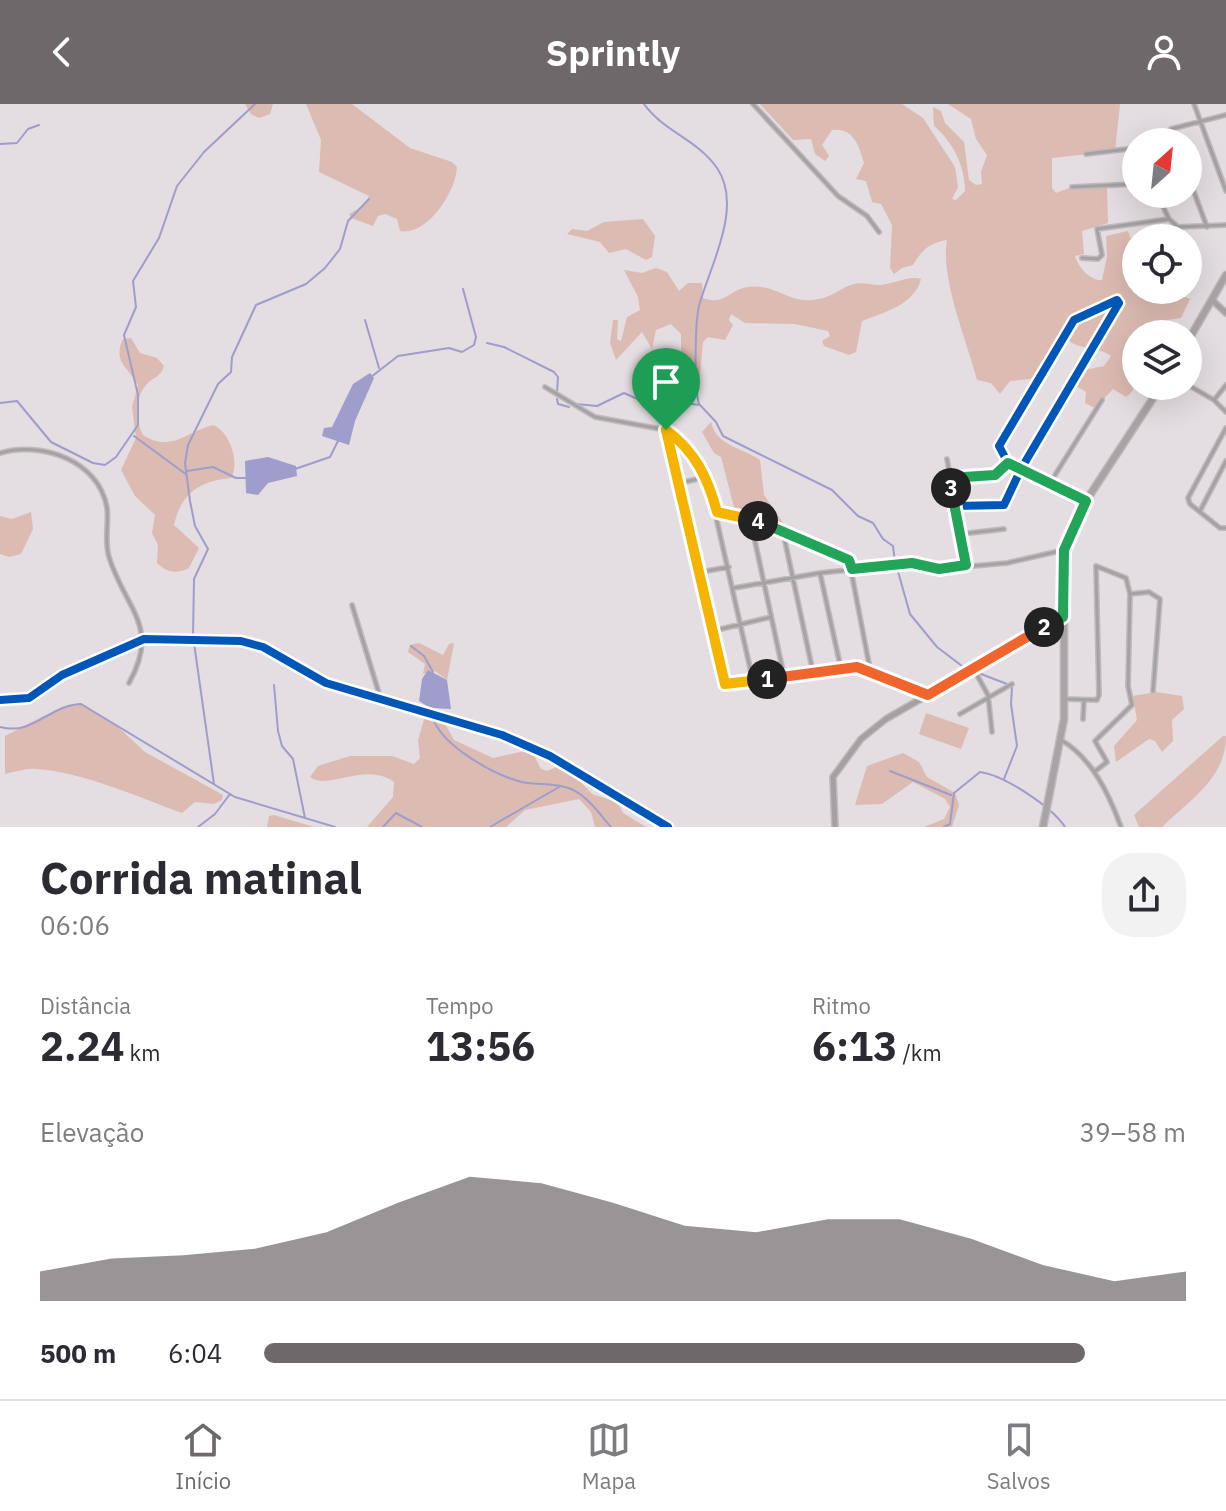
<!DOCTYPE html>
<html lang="pt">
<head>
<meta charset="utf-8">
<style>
	:root { --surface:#fff; --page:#f2f2f3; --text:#2b2b33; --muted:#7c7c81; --line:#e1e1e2; --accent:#6e686b }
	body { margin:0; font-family:"IBM Plex Sans",sans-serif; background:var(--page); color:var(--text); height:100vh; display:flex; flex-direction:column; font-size:30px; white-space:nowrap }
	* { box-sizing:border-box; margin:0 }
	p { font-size:26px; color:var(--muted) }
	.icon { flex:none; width:44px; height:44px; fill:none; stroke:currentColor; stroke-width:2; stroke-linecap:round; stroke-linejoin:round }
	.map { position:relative; height:723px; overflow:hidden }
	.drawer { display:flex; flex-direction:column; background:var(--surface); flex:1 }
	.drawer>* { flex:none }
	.needle { width:52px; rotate:27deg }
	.tools { position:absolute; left:1122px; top:24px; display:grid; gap:16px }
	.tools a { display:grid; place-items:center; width:80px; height:80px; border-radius:50%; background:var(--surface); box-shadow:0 8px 32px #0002; font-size:40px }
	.pin { position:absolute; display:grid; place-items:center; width:68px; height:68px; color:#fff; margin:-82px -34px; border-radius:50% 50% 50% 0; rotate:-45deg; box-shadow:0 0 8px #0007 }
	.pin .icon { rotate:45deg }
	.km { position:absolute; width:40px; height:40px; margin:-20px; border-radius:50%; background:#222; color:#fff; font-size:22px; line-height:40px; text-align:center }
	.round { display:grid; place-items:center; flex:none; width:84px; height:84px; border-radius:32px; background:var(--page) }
	.headline { display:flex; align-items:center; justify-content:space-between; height:136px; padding:0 40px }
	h1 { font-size:44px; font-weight:700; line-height:60px }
	.figures { display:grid; grid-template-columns:repeat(3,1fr); gap:12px; height:136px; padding:8px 40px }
	.figures div { display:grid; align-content:center }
	.figures b { font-size:40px; font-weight:700 }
	.figures small { font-size:22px; font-weight:400 }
	.figures p { font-size:22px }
	.chart { height:224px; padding:16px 40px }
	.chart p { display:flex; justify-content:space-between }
	.chart svg { width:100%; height:144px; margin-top:8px; fill:var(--accent); opacity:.7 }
	ul { padding:0 40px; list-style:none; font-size:26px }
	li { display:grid; grid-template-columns:128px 96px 1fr; align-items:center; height:60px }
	li i { height:20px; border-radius:10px; background:var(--accent) }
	header { display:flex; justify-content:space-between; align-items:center; height:104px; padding:0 40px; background:var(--accent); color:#fff; font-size:36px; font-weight:700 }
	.tabs { display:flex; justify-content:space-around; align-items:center; height:112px; border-top:2px solid var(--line); background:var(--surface); font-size:22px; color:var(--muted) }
	.tabs a { display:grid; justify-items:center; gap:4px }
	.tabs .active { color:var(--accent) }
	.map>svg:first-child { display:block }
	.green { fill:#dcbbb2 }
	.water { fill:#9e9dcb }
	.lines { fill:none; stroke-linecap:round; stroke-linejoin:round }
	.stream { stroke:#9e9dcb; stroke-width:2 }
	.street-casing { stroke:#bfbabd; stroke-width:6 }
	.secondary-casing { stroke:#bfbabd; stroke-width:8 }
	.primary-casing { stroke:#bfbabd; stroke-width:9 }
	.street { stroke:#a5a2a3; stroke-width:3 }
	.secondary { stroke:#a5a1a2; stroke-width:5 }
	.primary { stroke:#a8a4a6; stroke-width:6 }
	.cycleway-casing { stroke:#fff; stroke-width:13 }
	.cycleway { stroke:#0057b8; stroke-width:8 }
	.split-1-casing { stroke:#fff; stroke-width:16 }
	.split-2-casing { stroke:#fff; stroke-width:16 }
	.split-3-casing { stroke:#fff; stroke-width:16 }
	.split-4-casing { stroke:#fff; stroke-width:16 }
	.split-5-casing { stroke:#fff; stroke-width:16 }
	.split-1 { stroke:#f5b400; stroke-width:10 }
	.split-2 { stroke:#f0652b; stroke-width:10 }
	.split-3 { stroke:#22a559; stroke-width:10 }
	.split-4 { stroke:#22a559; stroke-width:10 }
	.split-5 { stroke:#f5b400; stroke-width:10 }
</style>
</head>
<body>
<header><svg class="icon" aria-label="back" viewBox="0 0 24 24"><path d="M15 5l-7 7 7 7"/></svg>Sprintly<svg class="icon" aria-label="person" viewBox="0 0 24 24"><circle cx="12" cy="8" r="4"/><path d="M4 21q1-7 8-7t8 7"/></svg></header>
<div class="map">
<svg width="1226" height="723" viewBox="0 0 1226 723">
	<rect width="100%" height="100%" fill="#e4dde1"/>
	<!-- green -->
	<path class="green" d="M245,0H273L270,10L259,14L251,10Z
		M306,0H352L410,44L452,58L457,63C456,87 428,132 400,127L397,115L385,110L378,112L373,122L351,114L349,110L365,101L369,92L319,68L321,36Z
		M760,0H902L923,14L955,63L958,83L952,95L956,96L965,87C965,62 953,38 934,22L933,3L941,7L945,19L964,38L969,76L976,81L982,80L981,68L987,51L976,35L971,15L948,0H1120L1115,47L1052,54V84L1056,89L1072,83L1107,84L1108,119L1082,127L1084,150L1075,152C1078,163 1090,177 1102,176L1107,153L1106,132L1128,127L1130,134L1164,127L1167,134H1136V186H1143L1156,195L1180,191L1190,195L1181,214L1167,216L1157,230H1136C1136,250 1143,282 1126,293L1113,285L1095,304L1085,299L1086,288L1070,278V269L1104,262L1111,252C1098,242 1082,247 1068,236L1055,241L1044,269L1030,275L1010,277L1000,290L991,279L977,276C967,237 940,174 947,136C929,139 922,146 913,161L902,164L894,170L890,164L892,121L881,100L872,98L866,77L856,75L864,59C859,41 853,23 832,26L822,41L829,52L825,57L815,50L811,35L793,36Z
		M643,115L655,132L652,153L646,156L626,145L609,149L600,138L567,130L572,125L587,127L604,118Z
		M656,164L667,168L679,187L688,179H702L703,194C725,202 730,185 748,183C778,179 788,202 819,195C832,193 842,183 854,180C862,178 870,181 879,181C893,181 908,171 921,175C914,201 885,208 862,217L856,248L849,251L824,242L822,237L830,232L828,227L795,220L745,219L731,210L729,216L733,221L725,236L708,233L703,238L698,290L687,277L690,261L681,253V230L671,220L656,226L652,245L642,228L616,256L610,239L613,216H618L617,235L621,237L627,213L640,206L638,193L624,166L642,169Z
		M131,234L140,249L157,254L164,262C161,273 153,273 146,281C135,294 135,316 143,331C171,349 186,328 213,321C230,328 240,358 231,374C200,377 181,389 174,421L199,444L189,464C177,470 167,469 157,459L158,441L152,429L155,411L135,392L121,366L136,334L132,303L138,281C129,264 112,258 123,235Z
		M711,318C716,342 743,344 760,356L764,391L788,426L734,403L721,353L714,349L702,328Z
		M31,408L33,425L21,450L9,453L0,450V412L12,415Z
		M419,539L443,551L449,540L454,539L447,576L435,567L423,570L425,560L408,548L410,541Z
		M1156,588L1182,592L1184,605L1172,616L1173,637L1162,648L1155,637L1149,635L1116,658L1114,642L1137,616L1133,592Z
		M81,599L117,622L145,648L223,691L222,696L214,700L195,698L182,709C138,693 83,668 36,665C27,664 15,668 5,670V632C30,620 55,603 81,599Z
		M926,609L969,624L961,645L919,630Z
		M424,615L444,618L454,636L493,654L525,647L535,653L541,665L547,667L559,662L572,669L592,690L617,698L623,709L646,723H595L591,708L579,695L525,706L506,723H367L393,693L394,678C366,657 328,687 310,673L318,662L350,652H392L414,660L420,654L418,637Z
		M1223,632H1226C1226,674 1191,695 1162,723H1139L1134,711Z
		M903,649L919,658L927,673L955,689L959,701L952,723H924L944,715L950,703L945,695L913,678L882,700L855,701L867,662Z
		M274,711L314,723H267L269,712Z"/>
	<!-- water -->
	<path class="water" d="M370,269L374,274L355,317L349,341L322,332L324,324L332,323L353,280Z
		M268,353L296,362L297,372L268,379L258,391L246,389L245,357Z
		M428,566L447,576L451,605L430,604L419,597L422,575Z"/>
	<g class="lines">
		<!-- stream -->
		<path class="stream" d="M644,0C663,27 698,36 717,64C744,103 709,164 699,202C695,219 694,284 699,300
			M0,40L17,39L28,25L39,21
			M365,216L379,264
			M487,239L504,243L554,268L558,273L557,288
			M371,273L398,252L449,244L462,248L474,241L476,233L463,185
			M557,295L558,300L569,303
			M0,299L17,297L51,338L93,359L105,361L116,353L138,321V291L124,231L136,203L133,177L159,134L177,82L204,48L255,0
			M576,300L597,302L624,289L651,301L676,298L700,301L716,318L723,332L832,386L858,412L873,419L883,435L893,442L895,458
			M134,332L187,371
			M295,365L330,353L339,335
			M187,367L213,363L236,374H246
			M897,464L910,510L937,543L966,565
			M193,532L194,475L208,445L195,422L190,397L185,359L188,341L218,280L231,268L232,253L256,201L306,180L325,164L340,145L348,117L369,95
			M194,539L214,680
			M411,542L424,552L433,568
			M981,570L1007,580
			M274,581L278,627L282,642L293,655L305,714
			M433,614C442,642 494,671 522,678C536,681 552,679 565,683C585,688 598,708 611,723
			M0,623C34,632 49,601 81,600L235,693L335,723
			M890,667L951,691
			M1004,675L1017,642L1011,600L1012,583
			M198,723L215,710L230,690
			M383,723L396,709L422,723
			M490,723L559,683
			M944,723L950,720L954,689L980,668C1004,671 1052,703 1065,723"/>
		<defs>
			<path id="street" d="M753,0L838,92L867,112L879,128
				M1194,0L1226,87
				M1171,25L1175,38
				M1158,38L1171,25L1226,11
				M1086,50L1136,44
				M1188,72L1207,123
				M1072,83L1136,80
				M1157,90L1169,115L1178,123L1226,121
				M1082,154L1098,155L1102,151L1097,125L1169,115
				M1188,281L1214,296L1226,308
				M545,283L595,313L666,326L682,338L707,373L753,577
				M1214,296L1226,281
				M1226,324L1188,394L1190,400L1220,424H1226
				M666,326L725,580L857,563L928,591
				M0,349C41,337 99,356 107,404C109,420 104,436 109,453C125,505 161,522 129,579
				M947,355L966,461
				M1008,359L1086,397
				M949,374L995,371L1008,359
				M680,379L707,373
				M1050,379L1102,296
				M955,402L1004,401L1021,365L1119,199L1117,196L1074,216L999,342L1008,359
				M1200,407L1226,357
				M717,408L750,414L849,456L870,565
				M750,414L784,572
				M783,428L813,568
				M961,430L1004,425
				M701,468L729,463
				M820,469L841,565
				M734,484L820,469L912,459L939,465L1007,459L1064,446
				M352,501L381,596
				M713,527L771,513
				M973,564L988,591L992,628
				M1066,595L1097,596L1099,591L1096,462L1126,474L1130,490L1149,488L1160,495L1153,587
				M960,610L1012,580
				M1083,615L1084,596
				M1061,636C1092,654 1109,690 1121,723
				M1094,668L1107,658L1095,637L1132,601L1128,582L1130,490"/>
			<path id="secondary" d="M1212,196L1226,209
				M0,596L29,594L62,571L144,535L241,537L263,543L326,579L502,631L550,652L668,723
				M835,723L833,673L861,635L886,615L1063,513"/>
			<path id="primary" d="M1188,237L1226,171
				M1043,723L1064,615V446L1086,397L1161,282"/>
		</defs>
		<!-- street casing -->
		<use href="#street" class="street-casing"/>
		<!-- secondary casing -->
		<use href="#secondary" class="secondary-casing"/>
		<!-- primary casing -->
		<use href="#primary" class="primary-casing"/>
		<!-- street -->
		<use href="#street" class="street"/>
		<!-- secondary -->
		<use href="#secondary" class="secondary"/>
		<!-- primary -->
		<use href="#primary" class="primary"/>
		<defs>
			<path id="cycleway" d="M666,326L725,580L857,563L928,591
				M955,402L1004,401L1021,365L1119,199L1117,196L1074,216L999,342L1008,359
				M0,596L29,594L62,571L144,535L241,537L263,543L326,579L502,631L550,652L668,723"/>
		</defs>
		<!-- cycleway casing -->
		<use href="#cycleway" class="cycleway-casing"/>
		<!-- cycleway -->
		<use href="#cycleway" class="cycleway"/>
	</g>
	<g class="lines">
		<defs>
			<path id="split-1" d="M666,326L725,580L767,575"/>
			<path id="split-2" d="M767,575L857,563L928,591L1044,523"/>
			<path id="split-3" d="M951,384L949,374L995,371L1008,359L1086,397L1064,446L1063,513L1044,523"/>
			<path id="split-4" d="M758,417L849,456L852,465L912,459L939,465L966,461L951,384"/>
			<path id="split-5" d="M666,326C695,347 708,374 717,408L758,417"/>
		</defs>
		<!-- split-1 casing -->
		<use href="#split-1" class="split-1-casing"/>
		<!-- split-2 casing -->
		<use href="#split-2" class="split-2-casing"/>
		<!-- split-3 casing -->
		<use href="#split-3" class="split-3-casing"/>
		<!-- split-4 casing -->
		<use href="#split-4" class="split-4-casing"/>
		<!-- split-5 casing -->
		<use href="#split-5" class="split-5-casing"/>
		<!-- split-1 -->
		<use href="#split-1" class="split-1"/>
		<!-- split-2 -->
		<use href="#split-2" class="split-2"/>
		<!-- split-3 -->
		<use href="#split-3" class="split-3"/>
		<!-- split-4 -->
		<use href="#split-4" class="split-4"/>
		<!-- split-5 -->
		<use href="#split-5" class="split-5"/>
	</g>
</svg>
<div class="tools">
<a><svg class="needle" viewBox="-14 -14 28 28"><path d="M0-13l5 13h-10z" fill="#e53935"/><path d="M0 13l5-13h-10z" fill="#7c7c81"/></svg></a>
<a><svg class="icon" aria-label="locate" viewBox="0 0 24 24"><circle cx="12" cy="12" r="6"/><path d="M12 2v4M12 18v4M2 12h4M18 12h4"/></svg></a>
<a><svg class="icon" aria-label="layers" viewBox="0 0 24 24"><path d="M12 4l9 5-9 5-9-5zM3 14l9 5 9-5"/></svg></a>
</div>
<div class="pin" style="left:666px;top:326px;background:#1e9e55"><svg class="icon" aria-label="arrive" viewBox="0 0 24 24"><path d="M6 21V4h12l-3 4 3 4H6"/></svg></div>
<b class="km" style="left:767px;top:575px">1</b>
<b class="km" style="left:1044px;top:523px">2</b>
<b class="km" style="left:951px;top:384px">3</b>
<b class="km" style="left:758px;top:417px">4</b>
</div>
<section class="drawer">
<div class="headline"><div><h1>Corrida matinal</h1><p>06:06</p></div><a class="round"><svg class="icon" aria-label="share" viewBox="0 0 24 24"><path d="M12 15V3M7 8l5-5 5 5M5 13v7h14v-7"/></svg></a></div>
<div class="figures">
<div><p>Distância</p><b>2.24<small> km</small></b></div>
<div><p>Tempo</p><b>13:56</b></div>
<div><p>Ritmo</p><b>6:13<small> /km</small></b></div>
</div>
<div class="chart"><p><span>Elevação</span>39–58 m</p>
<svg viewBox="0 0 160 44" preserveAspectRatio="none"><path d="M0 44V35L10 31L20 30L30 28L40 23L50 14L60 6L70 8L80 14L90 21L100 23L110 19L120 19L130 25L140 33L150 38L160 35V44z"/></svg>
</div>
<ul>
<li><b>500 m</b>6:04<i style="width:89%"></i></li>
</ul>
</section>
<nav class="tabs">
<a class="active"><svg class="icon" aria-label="home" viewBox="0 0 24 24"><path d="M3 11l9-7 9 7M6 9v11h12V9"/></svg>Início</a>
<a><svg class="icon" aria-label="map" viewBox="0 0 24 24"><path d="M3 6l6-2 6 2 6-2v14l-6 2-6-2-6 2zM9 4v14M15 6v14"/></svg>Mapa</a>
<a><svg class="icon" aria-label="saved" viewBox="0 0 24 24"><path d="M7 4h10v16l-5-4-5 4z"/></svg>Salvos</a>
</nav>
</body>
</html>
